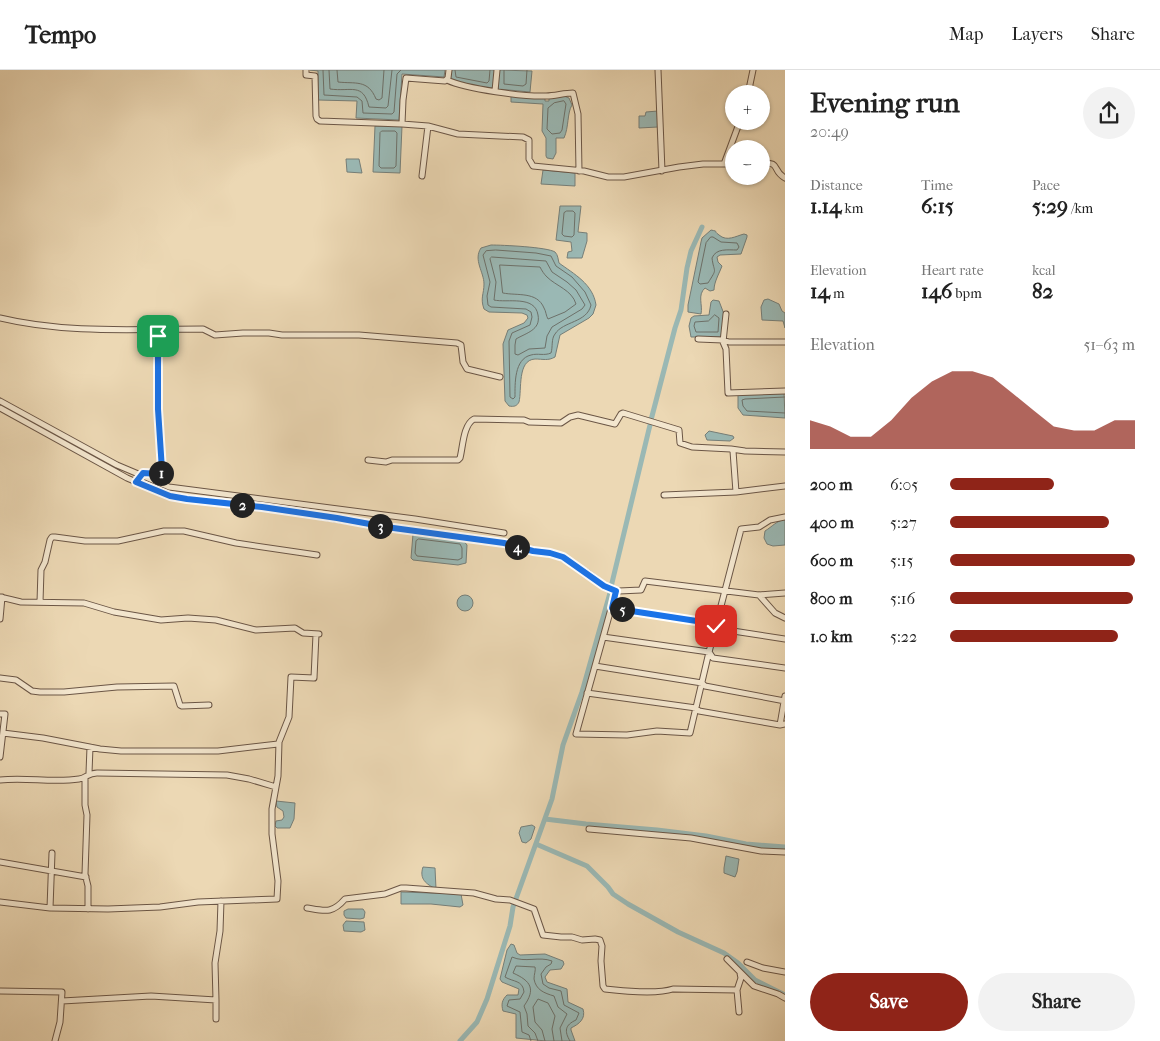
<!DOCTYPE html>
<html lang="en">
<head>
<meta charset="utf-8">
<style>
	:root { --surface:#fff; --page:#f2f2f2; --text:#222; --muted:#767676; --line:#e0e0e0; --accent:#8f2418 }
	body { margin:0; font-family:"IM FELL French Canon",serif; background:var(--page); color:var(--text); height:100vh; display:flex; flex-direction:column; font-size:19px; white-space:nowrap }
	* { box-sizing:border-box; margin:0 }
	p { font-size:16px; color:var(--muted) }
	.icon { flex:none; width:28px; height:28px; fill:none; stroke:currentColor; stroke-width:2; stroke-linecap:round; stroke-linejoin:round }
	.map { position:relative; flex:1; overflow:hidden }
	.sheet { display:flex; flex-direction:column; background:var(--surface); width:375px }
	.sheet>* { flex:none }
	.fabs { position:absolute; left:725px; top:15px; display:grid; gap:10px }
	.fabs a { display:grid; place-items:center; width:45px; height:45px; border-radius:50%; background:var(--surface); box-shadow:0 1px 4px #0004; font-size:25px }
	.pin { position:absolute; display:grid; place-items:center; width:42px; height:42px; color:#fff; margin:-21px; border-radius:10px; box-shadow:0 2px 8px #0006 }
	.km { position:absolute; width:25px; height:25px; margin:-12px; border-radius:50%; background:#222; color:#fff; font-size:14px; line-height:25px; text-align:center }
	.round { display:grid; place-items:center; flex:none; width:52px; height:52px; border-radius:26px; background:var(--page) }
	.overview { display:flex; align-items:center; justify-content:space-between; height:85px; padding:0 25px }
	h1 { font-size:28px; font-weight:800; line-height:38px }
	.stats { display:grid; grid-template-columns:repeat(3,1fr); gap:8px; height:85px; padding:5px 25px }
	.stats div { display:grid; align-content:center }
	.stats b { font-size:21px; font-weight:800 }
	.stats small { font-size:14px; font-weight:400 }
	.stats p { font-size:14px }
	.chart { height:140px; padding:10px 25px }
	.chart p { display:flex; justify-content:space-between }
	.chart svg { width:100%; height:90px; margin-top:5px; fill:var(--accent); opacity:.7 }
	.action { display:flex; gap:10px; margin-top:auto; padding:10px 25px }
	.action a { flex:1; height:58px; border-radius:30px; background:var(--accent); color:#fff; font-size:20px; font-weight:800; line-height:58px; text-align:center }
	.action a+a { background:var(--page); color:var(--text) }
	ul { padding:0 25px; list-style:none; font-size:16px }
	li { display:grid; grid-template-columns:80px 60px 1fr; align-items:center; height:38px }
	li i { height:12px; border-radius:6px; background:var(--accent) }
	header { display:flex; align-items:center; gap:30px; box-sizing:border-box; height:70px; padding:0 25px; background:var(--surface); border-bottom:1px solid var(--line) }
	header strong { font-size:24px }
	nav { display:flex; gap:28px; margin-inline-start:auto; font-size:18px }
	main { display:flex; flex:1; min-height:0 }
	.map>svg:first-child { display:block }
	.water { fill:#9ab8b4; stroke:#767f79 }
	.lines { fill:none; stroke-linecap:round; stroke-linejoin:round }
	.shore { stroke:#6d716a; stroke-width:1 }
	.canal { stroke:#9ab8b4; stroke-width:5 }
	.street-casing { stroke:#6b5646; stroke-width:7 }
	.street { stroke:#f3e6ce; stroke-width:5 }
	.route-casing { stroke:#fff; stroke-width:10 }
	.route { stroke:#1a73e8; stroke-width:6 }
</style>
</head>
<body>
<header>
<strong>Tempo</strong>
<nav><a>Map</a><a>Layers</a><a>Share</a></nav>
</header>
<main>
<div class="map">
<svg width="785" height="971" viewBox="0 0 785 971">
	<rect width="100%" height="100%" fill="#ecd8b4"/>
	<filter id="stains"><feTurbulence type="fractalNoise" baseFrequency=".004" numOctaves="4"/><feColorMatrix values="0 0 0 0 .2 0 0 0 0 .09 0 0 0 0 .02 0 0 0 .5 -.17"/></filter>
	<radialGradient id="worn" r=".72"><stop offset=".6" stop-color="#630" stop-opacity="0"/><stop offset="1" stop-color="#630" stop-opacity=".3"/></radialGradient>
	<!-- water -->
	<path class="water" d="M310,0H445L444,7L402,4L399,50L356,48L357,31L318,30V1Z
		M450,0H495L494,19L455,12L450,8Z
		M499,0L532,1L530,22L498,19Z
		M511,26L545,28V31H549V28L564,26L569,28L572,35C567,43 569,57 564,68H556V83L553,89L547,88L546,86V68L542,61L543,34L511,32Z
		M658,41V57L639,58V46H645L646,42Z
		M375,56H402L400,103L373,102Z
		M346,89H359L362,103L347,102Z
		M543,100L575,103V116L541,114Z
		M560,136H581L578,162L587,163V171L582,188H567L568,182L572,181L571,172L556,170Z
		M711,160C720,162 712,160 719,165C727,172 736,166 744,164L747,165V167L741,184L720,185L717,187L718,192L722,196C719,204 714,212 714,220L710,221L705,218C697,225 703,235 701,244L688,242V235L701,172L702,168Z
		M491,175C502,175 547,177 555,182C558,185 558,189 559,193C574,204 593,214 596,235L593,244L589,248L560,265L555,287C548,291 543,289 535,289C517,290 522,320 519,332C517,336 514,337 509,336L505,331L503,274L508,260L524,253L528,248L527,245L522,243L489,242L484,239C480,228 484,224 484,214C484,202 473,190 481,178Z
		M768,229L779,234L782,241L785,243V258L783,251L762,250L761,237L764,230Z
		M713,230L719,231L724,244L721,267H691L689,256L691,248L694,246L709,245L711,232Z
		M784,322L785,348L743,345L738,338V325Z
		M709,361L733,366L734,368L730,371L707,370L705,365Z
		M785,449V475L773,476L767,474L764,468L765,461C773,456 775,452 785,449Z
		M413,464L462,469L467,475L466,493L458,495L413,490L411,488Z
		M457 533a8 8 0 1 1 16 0a8 8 0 1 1-16 0Z
		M276,731L295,733L294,749L290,758H277L275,756L276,751L282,750L284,747L283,741L277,737Z
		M532,755L535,757L531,769L526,773L522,772L519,763L521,757Z
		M726,786L739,789L737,802L735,807L724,803V798Z
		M423,797L435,798L436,819C426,814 419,809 423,797Z
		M401,822L461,824L463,835L460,837L431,834H401Z
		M348,839H363L365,842L364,848L360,849L346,848L344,845V841Z
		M346,851L364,852L365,860L361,862L344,861L343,855Z
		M511,874L514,875L517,883L520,885L545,884L563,891L564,894L561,899L550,900L545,907L547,912L567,919L568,932L583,939C586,949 579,954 571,958V960L575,971H546L516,968V944L503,941C501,934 502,930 507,925H518L519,919L502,912L500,909L507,880Z"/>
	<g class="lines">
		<!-- shore -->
		<path class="shore" d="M323,0L324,25L357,27L362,31L363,43L392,44L394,42L397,4L401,0
			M329,0L330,19C351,22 363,12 369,37L386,38L388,36L392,0
			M337,0L338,12C355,14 368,9 376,29L379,30L382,28L384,0
			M455,0L456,7L487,13L489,11L490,0
			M504,0V14L523,16L526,14L527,0
			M564,31L566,34L562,60L560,63L552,64L547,59L548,38L554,33Z
			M382,61H395L397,63L396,96L394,98H381L379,96L380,63Z
			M567,141H573L575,143L574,165L572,167L564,166L562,164L564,143Z
			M711,167H713L721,172L737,173L739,177L737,180C728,180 716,178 712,188C714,204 718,197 708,213L700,214L698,212L706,173Z
			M496,180L536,183L551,186L556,196L572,207L585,222L591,235C587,253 563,251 555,264C551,269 553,277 551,283C544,286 538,283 531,285C514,289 515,314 515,327L513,329L510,327L509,271L512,263L530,255L532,247L531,242L526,239L491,237L488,235L487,226L490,212L483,185L486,181Z
			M492,187L546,191L552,202L567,212L576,220L585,235L582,239L552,257L547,266L545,278L529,279L518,285L515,284V275L516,269C526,263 541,260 538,245C535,225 507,233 494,230L496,212L490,189Z
			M500,195L540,197C542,201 544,204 547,207C556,216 572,220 576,234L565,242L548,249C546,246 546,241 544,238C537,221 517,226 503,223Z
			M715,245L719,248L718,262H696L694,256L695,252L708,251Z
			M785,327L745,329L742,330L743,336L747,341L785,343
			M419,469L460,474L462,478V488L458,490L417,486L415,483L416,471Z
			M531,971L529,965L522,962L520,942L507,936L509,930L520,929L524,922C523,910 513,912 505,907L512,887C525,893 539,886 552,891L551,894L546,897L541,904L543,914L549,918L561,921L564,935L579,943L576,950C565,955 564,961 570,971
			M538,971L535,963L528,956L527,944L524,936C536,919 531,911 513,903L516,896L535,897C536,900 534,904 534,909C536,920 544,923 554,926L558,937L567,944L560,958L562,971
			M545,971L542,960L535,952L533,937L538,929L548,933L555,946L552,959L554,971"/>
		<!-- canal -->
		<path class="canal" d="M651,350L675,258L681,240L687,198L691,181L702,157
			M611,517L650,355
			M545,749L586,754L657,760L706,766L746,774L785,777
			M536,774L587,796L608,817L613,824L628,834L678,862L724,883L738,893L755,910L785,925
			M460,971L477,952L487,929L510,856L513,837L552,729L563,675L582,622L610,523"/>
		<defs>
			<path id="street" d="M306,0V5L315,6L316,46L317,49L320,51L402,54L428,56L458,64L523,67L529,70V89L533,96L584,101L608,107H624L679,97L703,94H734
				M658,0L662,101
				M447,10C466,19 525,27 546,26C555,26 564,23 573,23L578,44L579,101
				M495,21L497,0
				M748,24L753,0
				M402,54L403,30L406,8L445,11L448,8L449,0
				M761,93C782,92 771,100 785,108
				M724,94L740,51
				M422,106L428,56
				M726,244L723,272L726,279L728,323L785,321
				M0,248C66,264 135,259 203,259L215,265L243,263H269L282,265H359L457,273L461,275L463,292L467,299L500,307
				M698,269L723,270L729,272H785
				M0,331L117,395L169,417L415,449L504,463
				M0,338L127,408L169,426L262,437L386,457L504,473L533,481L557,485L588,503L609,519L619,521L641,520L645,511L759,525L785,523
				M731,379L745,381L785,382
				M368,390L386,392L392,390H458L460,388C463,377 463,355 474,349L524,350L529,352L561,353L570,347L578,345L615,354L621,344L623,343L679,360L680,373L692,377L731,379L733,381L736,422L785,416
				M139,407L143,403L160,404L162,400L158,339V259
				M664,425L736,422
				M616,521L576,664L627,665L657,661L690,663L709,582L741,459L759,457L770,450L785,447
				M759,525L775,543L785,548
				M0,527L21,532L84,533L114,542L161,550L188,548L216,550L256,560L295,558L303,563L319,564
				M40,532L41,500L45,492L50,470L52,467H55L85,471H118L164,461H184L236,473L317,485
				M612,538L716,554L720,559L785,569
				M0,549L2,527
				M603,567L709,582L713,588L785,598
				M595,596L702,613L705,616L785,631
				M0,608L16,610L32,621L40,622H64L117,617L174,616L180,635L182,636L209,635
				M587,623L696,638L699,641L780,655L785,654
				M0,644H5L0,687
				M780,655L785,626
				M3,663L43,668L100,679L121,681H218L278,674
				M89,703L90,677
				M85,707V735L87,745L85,804L88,816V839
				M0,710C26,707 53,713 79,709C86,708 88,703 97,703L227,705L249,709L276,717
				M589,759L691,768L761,781L785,782
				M0,792L86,807
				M0,832L50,838L108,839L160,837L198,832L277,829L278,811L272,764V739L278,706L279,672L289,647L291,607L314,608L316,564
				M50,838L52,783
				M307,838C325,841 332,844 345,829L385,824L401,818H406L474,823L496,829L510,830L534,839L543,865L561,867H572L582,870L595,869L600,870L602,876L601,891L603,916L605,919C622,921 658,924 673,919L737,920L741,908L740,903
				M727,889L754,916L778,924L785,928
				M747,892L763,898L785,902
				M737,920L739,942
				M0,921L62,922L60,952L55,971
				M216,930L215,893L220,861L221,831
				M62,931L151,926L216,930V949"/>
		</defs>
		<!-- street casing -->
		<use href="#street" class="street-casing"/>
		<!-- street -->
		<use href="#street" class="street"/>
	</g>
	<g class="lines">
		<defs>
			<path id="route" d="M158,266V339L162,400L160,404L143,403L136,412L170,426L187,429L262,437L337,448L386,457L504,473L533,481L550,483L563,487L604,516L616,521L612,538L716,554V556"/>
		</defs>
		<!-- route casing -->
		<use href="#route" class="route-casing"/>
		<!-- route -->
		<use href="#route" class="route"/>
	</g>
	<rect width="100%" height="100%" filter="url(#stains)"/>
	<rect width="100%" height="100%" fill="url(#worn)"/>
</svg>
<div class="fabs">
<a>+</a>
<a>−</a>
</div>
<div class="pin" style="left:158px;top:266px;background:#1e9e55"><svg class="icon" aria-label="arrive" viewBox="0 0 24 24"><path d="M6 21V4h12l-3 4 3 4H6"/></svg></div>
<div class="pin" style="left:716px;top:556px;background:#d93025"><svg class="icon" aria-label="check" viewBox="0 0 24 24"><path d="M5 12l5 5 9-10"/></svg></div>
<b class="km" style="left:161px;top:403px">1</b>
<b class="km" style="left:242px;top:435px">2</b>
<b class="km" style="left:380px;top:456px">3</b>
<b class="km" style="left:517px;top:477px">4</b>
<b class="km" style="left:622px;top:539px">5</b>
</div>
<section class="sheet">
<div class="overview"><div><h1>Evening run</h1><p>20:49</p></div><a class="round"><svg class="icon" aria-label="share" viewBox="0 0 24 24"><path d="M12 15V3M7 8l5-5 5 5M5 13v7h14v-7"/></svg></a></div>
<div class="stats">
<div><p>Distance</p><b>1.14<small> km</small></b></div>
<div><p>Time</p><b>6:15</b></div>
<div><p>Pace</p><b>5:29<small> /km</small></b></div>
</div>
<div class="stats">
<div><p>Elevation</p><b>14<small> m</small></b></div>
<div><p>Heart rate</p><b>146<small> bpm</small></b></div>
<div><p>kcal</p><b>82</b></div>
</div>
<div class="chart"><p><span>Elevation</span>51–63 m</p>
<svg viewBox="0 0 160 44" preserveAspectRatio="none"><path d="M0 44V30L10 33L20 38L30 38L40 30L50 19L60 11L70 6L80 6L90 9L100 17L110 25L120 33L130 35L140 35L150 30L160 30V44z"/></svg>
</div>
<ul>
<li><b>200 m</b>6:05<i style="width:56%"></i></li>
<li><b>400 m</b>5:27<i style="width:86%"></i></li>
<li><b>600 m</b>5:15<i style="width:100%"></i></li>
<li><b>800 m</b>5:16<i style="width:99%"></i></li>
<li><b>1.0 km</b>5:22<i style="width:91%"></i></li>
</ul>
<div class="action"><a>Save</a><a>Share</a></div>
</section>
</main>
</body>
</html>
